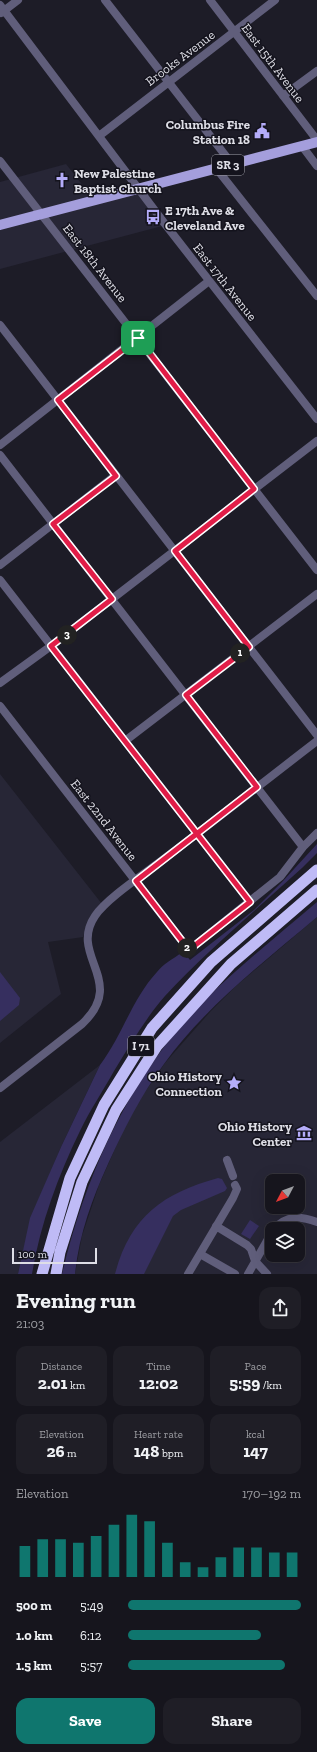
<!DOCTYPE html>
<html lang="en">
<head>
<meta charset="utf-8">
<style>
	:root { --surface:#16151d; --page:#1f1e26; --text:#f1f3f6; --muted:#9e9fa4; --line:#35343b; --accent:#0f766e }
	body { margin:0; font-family:"Zilla Slab",serif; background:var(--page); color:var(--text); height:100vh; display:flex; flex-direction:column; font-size:15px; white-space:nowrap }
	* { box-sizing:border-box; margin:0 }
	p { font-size:13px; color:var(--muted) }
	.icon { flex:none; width:22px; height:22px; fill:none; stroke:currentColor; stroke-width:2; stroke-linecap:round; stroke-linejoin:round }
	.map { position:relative; height:1274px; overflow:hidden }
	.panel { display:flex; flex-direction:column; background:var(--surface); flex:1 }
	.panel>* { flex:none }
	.needle { width:26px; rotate:229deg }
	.fabs { position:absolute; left:265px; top:1174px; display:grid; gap:8px }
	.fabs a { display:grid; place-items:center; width:40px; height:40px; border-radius:8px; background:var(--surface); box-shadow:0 4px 16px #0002,0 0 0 1px var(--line); font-size:20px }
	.scale { position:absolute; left:12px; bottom:10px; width:85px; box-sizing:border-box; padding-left:4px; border:2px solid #dedee6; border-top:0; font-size:11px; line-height:14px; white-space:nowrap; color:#dedee6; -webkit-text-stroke:3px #14131d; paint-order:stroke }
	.pin { position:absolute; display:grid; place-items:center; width:34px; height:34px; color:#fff; margin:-17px; border-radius:8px; box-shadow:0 2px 6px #0006 }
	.km { position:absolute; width:20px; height:20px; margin:-10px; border-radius:50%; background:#222; color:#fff; font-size:11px; line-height:20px; text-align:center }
	.round { display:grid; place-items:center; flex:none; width:42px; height:42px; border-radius:12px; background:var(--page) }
	.summary { display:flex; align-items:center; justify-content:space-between; height:68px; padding:0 16px }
	h1 { font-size:22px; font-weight:800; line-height:30px }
	.figures { display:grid; grid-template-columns:repeat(3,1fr); gap:6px; height:68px; padding:4px 16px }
	.figures div { display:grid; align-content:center; border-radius:10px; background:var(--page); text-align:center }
	.figures b { font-size:17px; font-weight:800 }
	.figures small { font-size:11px; font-weight:400 }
	.figures p { font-size:11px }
	.chart { height:112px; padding:8px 16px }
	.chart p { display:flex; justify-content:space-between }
	.chart svg { width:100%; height:72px; margin-top:4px; stroke:var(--accent); stroke-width:6 }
	.action { display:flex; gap:8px; margin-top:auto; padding:8px 16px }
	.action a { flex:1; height:46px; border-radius:12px; background:var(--accent); color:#fff; font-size:16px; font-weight:800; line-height:46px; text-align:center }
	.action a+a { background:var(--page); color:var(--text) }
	ul { padding:0 16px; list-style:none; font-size:13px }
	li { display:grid; grid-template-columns:64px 48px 1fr; align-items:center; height:30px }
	li i { height:10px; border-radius:5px; background:var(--accent) }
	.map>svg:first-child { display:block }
	.built { fill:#272636; fill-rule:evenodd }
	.green { fill:#362f5f }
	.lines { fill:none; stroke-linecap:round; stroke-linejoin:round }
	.minor { stroke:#605e7b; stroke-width:8 }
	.major { stroke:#a49edc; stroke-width:10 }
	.highway { stroke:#bfbbf6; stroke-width:11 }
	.route-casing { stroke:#fff; stroke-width:8 }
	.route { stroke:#e11d48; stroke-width:5 }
	.labels { text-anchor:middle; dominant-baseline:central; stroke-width:3; stroke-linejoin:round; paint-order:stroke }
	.shield { fill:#14131d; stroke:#a1a1aa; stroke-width:1 }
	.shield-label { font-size:12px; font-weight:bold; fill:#dedee6 }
	.street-label { font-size:13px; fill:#dedee6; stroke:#14131d }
	.poi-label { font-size:13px; font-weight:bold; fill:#dedee6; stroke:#14131d; text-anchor:end }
</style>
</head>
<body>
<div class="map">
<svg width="317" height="1274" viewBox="0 0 317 1274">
	<rect width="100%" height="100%" fill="#1d1c27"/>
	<!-- built -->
	<path class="built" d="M66,164L95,201L139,188L166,225L0,269V182Z
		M0,774L102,904L89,922L83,937L48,942L61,994L0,1043Z
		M317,917V1274H75L82,1236L99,1185L122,1133L138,1102L165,1063L210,1012L236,986ZM272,1181H298V1207H272ZM272,1229H298V1255H272Z
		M100,1065L61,1147L31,1218L18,1274H0V1142Z"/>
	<!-- green -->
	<path class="green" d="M317,844V853L302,868C256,910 208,950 165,996C145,1019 130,1045 114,1071C103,1091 90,1110 80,1131C58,1176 40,1225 32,1274H18L30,1218L61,1147L100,1065C122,1036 132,999 157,972C163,964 173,959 181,953L185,954L190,960L254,910L283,881Z
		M317,902V917C265,961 204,1008 164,1064C141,1095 124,1129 108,1164C92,1199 79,1235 75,1274H62C86,1172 133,1069 209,996C243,963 281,933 317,902Z
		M0,972L20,998L19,1005L0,1021Z
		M218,1178L222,1179L227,1188L225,1191L181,1210L173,1216L144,1274H115C130,1217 163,1193 218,1178Z
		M250,1220L259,1226L250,1239L241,1234Z"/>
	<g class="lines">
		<!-- minor -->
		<path class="minor" d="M105,0L232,164
			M210,0L317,140
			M0,5L165,224L317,419
			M1,13L18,0
			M283,96L317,71
			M99,136L275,0
			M302,146L317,166
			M0,161L317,570
			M216,168L317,296
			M0,325L317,735
			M0,445L209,281
			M0,455L303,847
			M0,565L116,475
			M0,580L250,902
			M0,683L51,646L317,441
			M0,706L189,950L280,877L303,847L317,833
			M125,741L317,594
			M0,1088L82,1024C128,981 68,956 95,916C107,898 147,872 165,858C216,820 266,780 317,741
			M227,1160L233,1176
			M216,1226L247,1245L251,1249L255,1261L267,1274
			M274,1229C287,1215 300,1216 317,1222
			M200,1254L235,1274
			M188,1274L233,1198L237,1189L235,1185
			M248,1274L272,1232"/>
		<!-- major -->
		<path class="major" d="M0,225L317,142"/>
		<!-- highway -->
		<path class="highway" d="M42,1274L70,1178L104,1105L152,1028L211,962L317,870
			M56,1274L60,1252L82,1182L116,1110L157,1046L231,964L317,890"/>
	</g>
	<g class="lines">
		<defs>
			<path id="route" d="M138,338L254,489L175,551L249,647L186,695L257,787L136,881L189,950L250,902L51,646L112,599L53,524L116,476L58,400L138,338"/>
		</defs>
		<!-- route casing -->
		<use href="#route" class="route-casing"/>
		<!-- route -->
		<use href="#route" class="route"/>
	</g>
	<!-- icons -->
	<defs>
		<symbol id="civic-bare" viewBox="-9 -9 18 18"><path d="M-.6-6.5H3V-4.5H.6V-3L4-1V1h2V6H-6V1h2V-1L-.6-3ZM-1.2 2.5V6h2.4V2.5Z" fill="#b4acf9" stroke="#14131d" stroke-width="2.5" paint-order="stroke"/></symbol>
		<symbol id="church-bare" viewBox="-9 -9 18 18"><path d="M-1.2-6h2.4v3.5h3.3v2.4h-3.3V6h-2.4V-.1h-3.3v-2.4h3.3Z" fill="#b4acf9" stroke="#14131d" stroke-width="2.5" paint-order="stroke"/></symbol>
		<symbol id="bus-bare" viewBox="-9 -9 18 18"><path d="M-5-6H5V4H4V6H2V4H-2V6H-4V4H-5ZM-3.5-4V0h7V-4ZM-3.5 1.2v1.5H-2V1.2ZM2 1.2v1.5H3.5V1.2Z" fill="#b4acf9" stroke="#14131d" stroke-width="2.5" paint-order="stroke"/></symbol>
		<symbol id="sight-bare" viewBox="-9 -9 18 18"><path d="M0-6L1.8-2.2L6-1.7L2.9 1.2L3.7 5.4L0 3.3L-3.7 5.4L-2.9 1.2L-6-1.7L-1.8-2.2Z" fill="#b4acf9" stroke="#14131d" stroke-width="2.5" paint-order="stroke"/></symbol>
		<symbol id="museum-bare" viewBox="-9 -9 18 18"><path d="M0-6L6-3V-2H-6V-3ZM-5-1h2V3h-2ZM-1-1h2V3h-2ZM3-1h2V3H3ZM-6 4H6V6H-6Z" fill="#b4acf9" stroke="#14131d" stroke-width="2.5" paint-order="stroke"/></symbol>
	</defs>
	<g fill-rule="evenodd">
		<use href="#civic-bare" x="251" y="120" width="22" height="22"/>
		<use href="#church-bare" x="51" y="169" width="22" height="22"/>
		<use href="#bus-bare" x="142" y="206" width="22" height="22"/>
		<use href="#sight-bare" x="223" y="1072" width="22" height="22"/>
		<use href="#museum-bare" x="293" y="1122" width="22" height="22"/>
	</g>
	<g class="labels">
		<!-- shield labels -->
		<g class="shield">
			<rect x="212" y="155" width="32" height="20" rx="3"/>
			<rect x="128" y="1036" width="26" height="20" rx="3"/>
		</g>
		<g class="shield-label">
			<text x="228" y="165">SR 3</text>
			<text x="141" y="1046">I 71</text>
		</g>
		<!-- street labels -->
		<g class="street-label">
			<text transform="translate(180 58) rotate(-37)">Brooks Avenue</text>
			<text transform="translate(273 63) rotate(53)">East 15th Avenue</text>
			<text transform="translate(95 263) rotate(52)">East 18th Avenue</text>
			<text transform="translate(225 282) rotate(52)">East 17th Avenue</text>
			<text transform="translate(104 820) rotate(52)">East 22nd Avenue</text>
		</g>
		<!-- poi labels -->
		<g class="poi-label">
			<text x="250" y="124">Columbus Fire<tspan x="250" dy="15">Station 18</tspan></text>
			<text x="74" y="173" text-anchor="start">New Palestine<tspan x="74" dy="15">Baptist Church</tspan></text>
			<text x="165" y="210" text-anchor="start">E 17th Ave &amp;<tspan x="165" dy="15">Cleveland Ave</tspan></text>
			<text x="222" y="1076">Ohio History<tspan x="222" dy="15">Connection</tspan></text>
			<text x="292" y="1126">Ohio History<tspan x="292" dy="15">Center</tspan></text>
		</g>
	</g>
</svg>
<div class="fabs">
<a><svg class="needle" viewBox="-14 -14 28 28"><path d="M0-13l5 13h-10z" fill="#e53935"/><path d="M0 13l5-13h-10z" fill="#9e9fa4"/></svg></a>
<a><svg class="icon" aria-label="layers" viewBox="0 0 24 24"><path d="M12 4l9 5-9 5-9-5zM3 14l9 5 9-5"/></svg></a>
</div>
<div class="scale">100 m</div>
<div class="pin" style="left:138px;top:338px;background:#1e9e55"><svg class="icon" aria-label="arrive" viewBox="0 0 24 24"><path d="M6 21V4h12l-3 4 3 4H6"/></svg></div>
<b class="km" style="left:240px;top:653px">1</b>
<b class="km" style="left:187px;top:948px">2</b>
<b class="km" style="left:67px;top:635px">3</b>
</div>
<section class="panel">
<div class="summary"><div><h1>Evening run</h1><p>21:03</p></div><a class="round"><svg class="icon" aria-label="share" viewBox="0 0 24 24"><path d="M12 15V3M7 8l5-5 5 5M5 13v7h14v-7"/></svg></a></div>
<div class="figures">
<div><p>Distance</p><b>2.01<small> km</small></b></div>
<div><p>Time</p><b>12:02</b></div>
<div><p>Pace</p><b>5:59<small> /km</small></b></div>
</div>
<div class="figures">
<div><p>Elevation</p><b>26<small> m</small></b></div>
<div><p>Heart rate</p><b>148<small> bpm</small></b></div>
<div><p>kcal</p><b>147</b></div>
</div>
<div class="chart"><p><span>Elevation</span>170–192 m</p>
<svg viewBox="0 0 160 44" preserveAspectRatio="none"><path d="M5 44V25M15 44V21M25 44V21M35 44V23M45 44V19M55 44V12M65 44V6M75 44V10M85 44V23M95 44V35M105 44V38M115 44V32M125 44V26M135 44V26M145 44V29M155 44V29"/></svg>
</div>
<ul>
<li><b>500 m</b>5:49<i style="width:100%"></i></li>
<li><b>1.0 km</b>6:12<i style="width:77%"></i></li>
<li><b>1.5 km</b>5:57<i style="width:91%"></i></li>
</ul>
<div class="action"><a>Save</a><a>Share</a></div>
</section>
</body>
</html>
